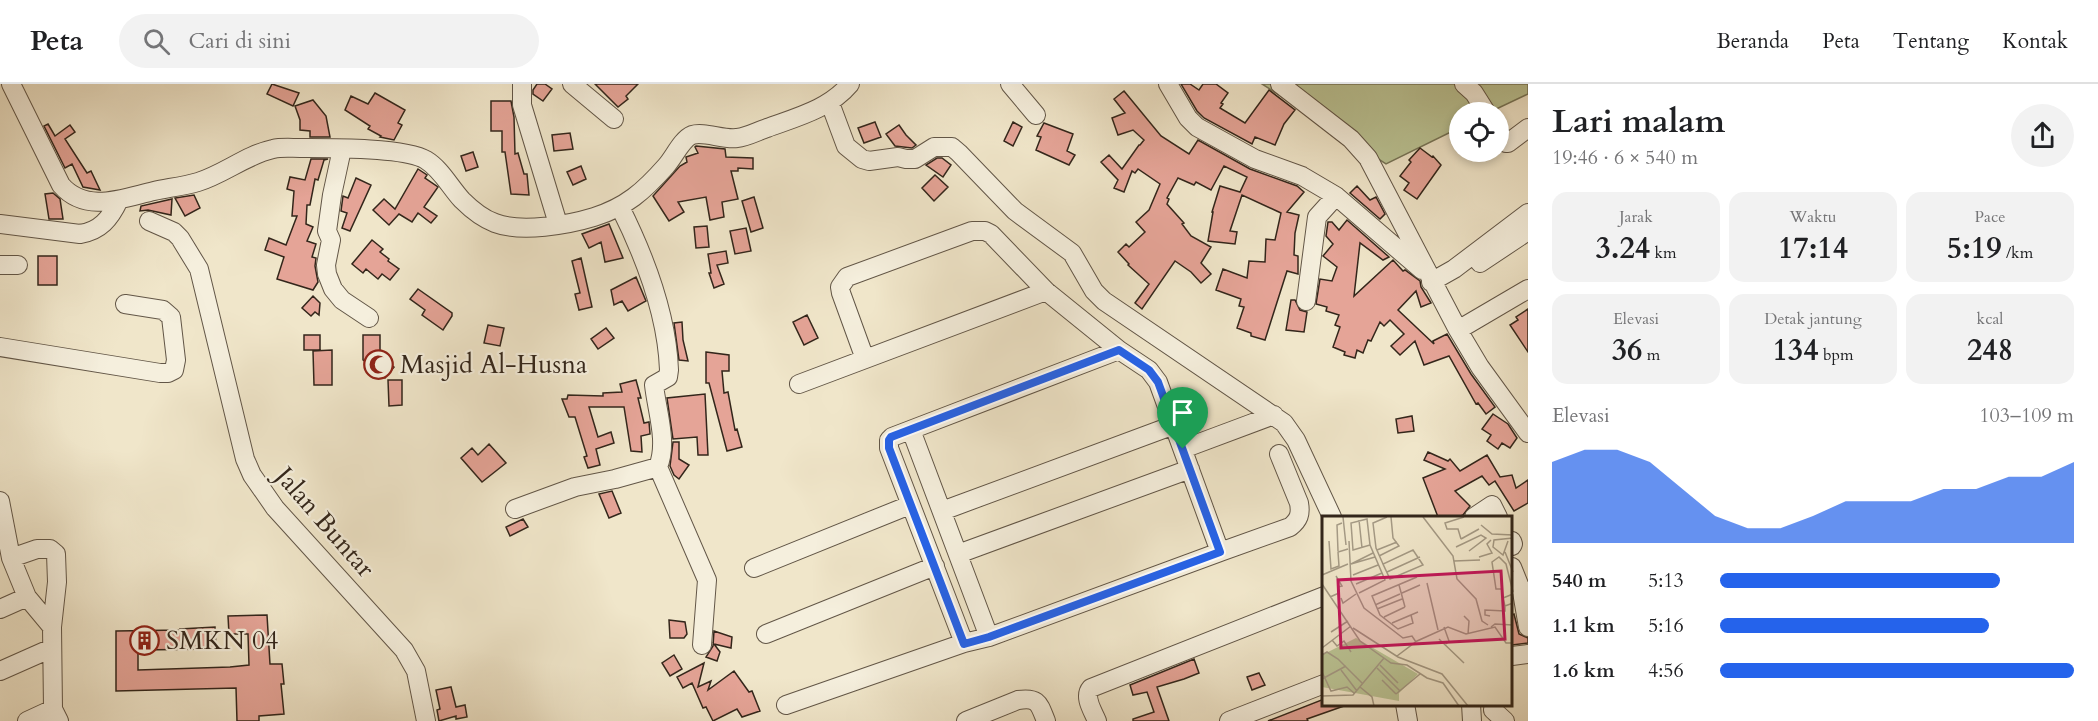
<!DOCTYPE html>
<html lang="id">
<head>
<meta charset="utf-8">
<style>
	:root { --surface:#fff; --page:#f2f2f2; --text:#202124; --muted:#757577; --line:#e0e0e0; --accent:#2563eb }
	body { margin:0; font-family:Cardo,serif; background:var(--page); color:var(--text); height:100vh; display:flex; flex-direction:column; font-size:22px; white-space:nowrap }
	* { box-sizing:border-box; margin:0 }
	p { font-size:20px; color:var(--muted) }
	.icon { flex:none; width:33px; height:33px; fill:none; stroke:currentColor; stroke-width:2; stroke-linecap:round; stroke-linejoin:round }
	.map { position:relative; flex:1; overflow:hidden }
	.drawer { display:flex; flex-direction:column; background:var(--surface); width:570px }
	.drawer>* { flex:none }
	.tools { position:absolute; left:1449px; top:18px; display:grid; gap:12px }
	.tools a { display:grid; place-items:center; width:60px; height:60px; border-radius:50%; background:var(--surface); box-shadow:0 3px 9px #0003; font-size:30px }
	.pin { position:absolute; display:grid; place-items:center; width:51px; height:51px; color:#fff; margin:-62px -26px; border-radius:50% 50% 50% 0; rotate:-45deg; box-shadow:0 0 6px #0007 }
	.pin .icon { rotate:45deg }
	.round { display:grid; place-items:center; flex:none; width:63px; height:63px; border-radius:32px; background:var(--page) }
	.headline { display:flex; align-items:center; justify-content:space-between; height:102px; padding:0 24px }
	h1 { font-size:33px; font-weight:800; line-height:45px }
	.figures { display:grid; grid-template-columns:repeat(3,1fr); gap:9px; height:102px; padding:6px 24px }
	.figures div { display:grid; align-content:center; border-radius:15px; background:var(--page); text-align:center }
	.figures b { font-size:30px; font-weight:800 }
	.figures small { font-size:16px; font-weight:400 }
	.figures p { font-size:16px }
	.chart { height:168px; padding:12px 24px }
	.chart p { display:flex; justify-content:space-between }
	.chart svg { width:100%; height:108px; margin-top:6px; fill:var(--accent); opacity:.7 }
	ul { padding:0 24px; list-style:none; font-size:20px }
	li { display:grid; grid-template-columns:96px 72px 1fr; align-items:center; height:45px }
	li i { height:15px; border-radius:8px; background:var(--accent) }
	header { display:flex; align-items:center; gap:36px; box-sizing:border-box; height:84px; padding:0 30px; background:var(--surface); border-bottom:2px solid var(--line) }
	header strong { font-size:28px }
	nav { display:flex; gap:33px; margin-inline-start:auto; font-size:21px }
	.search { width:420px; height:54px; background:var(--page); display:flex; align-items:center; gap:15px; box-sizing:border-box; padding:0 21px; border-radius:33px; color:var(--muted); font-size:22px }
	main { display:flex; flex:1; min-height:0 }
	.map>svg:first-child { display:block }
	.green { fill:#bbc495; stroke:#777558; stroke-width:1.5 }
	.building { fill:#e5a497; stroke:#33261b; stroke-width:1.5 }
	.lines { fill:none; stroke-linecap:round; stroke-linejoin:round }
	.minor-casing { stroke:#625647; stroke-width:20 }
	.minor { stroke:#f5efdd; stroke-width:18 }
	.route-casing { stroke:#fff; stroke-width:12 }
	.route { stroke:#2563eb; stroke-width:8 }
	.labels { text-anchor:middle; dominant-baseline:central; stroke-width:4.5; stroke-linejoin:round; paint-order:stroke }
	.poi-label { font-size:26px; fill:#33261b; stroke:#f5efdd; text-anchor:start }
	.street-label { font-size:26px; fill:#33261b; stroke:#f5efdd }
	.inset-road { fill:none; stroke:#a49984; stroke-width:1.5 }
	.view { fill:#c2185b; fill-opacity:0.15; stroke:#c2185b; stroke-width:3 }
	.inset-edge { fill:none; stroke:#33261b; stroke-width:3 }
</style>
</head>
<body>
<header>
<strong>Peta</strong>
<div class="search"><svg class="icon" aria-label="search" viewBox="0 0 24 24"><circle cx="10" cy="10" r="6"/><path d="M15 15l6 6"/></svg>Cari di sini</div>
<nav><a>Beranda</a><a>Peta</a><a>Tentang</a><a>Kontak</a></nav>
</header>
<main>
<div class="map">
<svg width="1528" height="637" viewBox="0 0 1528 637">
	<rect width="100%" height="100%" fill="#f0e6ca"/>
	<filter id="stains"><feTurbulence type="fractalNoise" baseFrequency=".00333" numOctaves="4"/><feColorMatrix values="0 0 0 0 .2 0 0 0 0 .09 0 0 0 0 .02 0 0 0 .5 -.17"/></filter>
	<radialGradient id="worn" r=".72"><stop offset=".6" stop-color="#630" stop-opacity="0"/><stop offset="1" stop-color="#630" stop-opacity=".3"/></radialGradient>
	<!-- green -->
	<path class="green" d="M1262,0H1528V10L1490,28H1460L1459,44L1386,80Z"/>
	<!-- building -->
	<path class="building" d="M272,0L299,9L293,22L267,10Z
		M537,0H545L552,5L543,17L533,10V6Z
		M595,0H638L626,12L628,15L618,23Z
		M1181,0H1190L1199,6L1203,0H1216L1228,9L1221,19L1223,20L1220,24L1245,39L1269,6L1295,26L1284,40L1275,61L1255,53L1252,60L1204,34L1197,27Z
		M1124,7L1161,52L1189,70L1198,56L1250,85L1297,102L1304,108L1287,128L1299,131L1295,149L1294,171L1298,172V190L1287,187L1265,256L1251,252V249L1237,244L1244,223L1239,222L1241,215L1216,206L1223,185L1247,194L1249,177L1265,178L1266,155L1275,156L1281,129L1242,111L1230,147L1237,148L1235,160L1208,157L1213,128H1212L1220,102L1240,108L1247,93L1224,82L1211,106L1196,98L1194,101L1178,94L1167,114L1169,115L1167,120L1184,139L1182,140L1191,152L1211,163L1201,179L1211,190L1201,199L1191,188L1175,177L1142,225L1135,219L1149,200L1128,181L1129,180L1118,168L1126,160L1129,163L1145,148L1136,138L1149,126L1160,100L1138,85L1135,89L1132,87L1124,108L1114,104L1118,96L1101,78L1109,71L1122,85L1139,61H1140L1144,56L1133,46L1118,51L1112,34L1125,29L1114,15Z
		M375,9L405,26L398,39L402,41L394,56L380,53L381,52L368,45L370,42L345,26L351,12L368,20Z
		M313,16L326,32L330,53H310V47L300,46V36L295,22Z
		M491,17H511L514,33L515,70L518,69L524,90H527L529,111L511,110L505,68H502V47H491Z
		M875,38L881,53L864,59L858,44Z
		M1013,38L1022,43L1013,62L1004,57Z
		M1044,39L1073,50L1067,67L1075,71L1069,81L1036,66L1041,53L1037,52Z
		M48,40L55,52L70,41L75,48L65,55L87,89L91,87L100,106L83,103L72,80L65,84L44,42Z
		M899,41L906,51L916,61L912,64L895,62L886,50Z
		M570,49L573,65L554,67L552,51Z
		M696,62L725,65L726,73L753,74V85L738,84V87H731L738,115L722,118L724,133L710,136L706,113L678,118L684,128L669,137L653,112L680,82L687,78L686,73L698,69L695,63Z
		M1420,64L1432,73L1433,72L1441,81L1417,115L1404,106L1409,99L1400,92L1411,78L1409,76Z
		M473,68L478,83L466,87L461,72Z
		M937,74H942L951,81L943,93L926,81Z
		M311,75H328L324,76L318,96L315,95L310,121H307L306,140L313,143L307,157L316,160L312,173L316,174L315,182L318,198L313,206L277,195L284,173L265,166L269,154L286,161L297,132H292L294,107L287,105L290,93L305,96Z
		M581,82L586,95L573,101L567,88Z
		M418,85L427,91L425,94L438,103L424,123L437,132L431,139L418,129L412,138L399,130L389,141L373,126L384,115L395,125Z
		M935,91L948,103L934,117L922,104Z
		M356,94L371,101L350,147L342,144L347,129L341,127L343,112L348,114Z
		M1357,102L1370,116L1376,113L1385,130L1380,135L1350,109Z
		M53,109L60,115L63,135H49L45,110Z
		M194,111L200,124L185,132L175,114Z
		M754,113L763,144L751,148L742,117Z
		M172,115L171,131L148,126L140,127L141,122Z
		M1347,136L1389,173L1383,176L1360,159L1354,212L1393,176L1403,187L1405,186L1420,197L1421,203L1431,219L1421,223L1416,207L1398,226L1434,260L1433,257L1447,250L1471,290L1495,323L1486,330L1478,319L1476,320L1449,272L1424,281L1415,257L1400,271L1391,262L1404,250L1390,236L1384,242L1380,238L1371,257L1368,256L1363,269L1357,266L1355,274L1344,271L1345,268L1333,263L1340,243L1335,241L1339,231L1326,227L1327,223L1316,220L1320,195L1332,197L1337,183L1323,172L1333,160L1326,152L1328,138H1332L1339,146Z
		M609,140L623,174L605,178L601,158L589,164L582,150Z
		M707,142L709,163L696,164L694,143Z
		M746,144L751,167L735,170L730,147Z
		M372,156L383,165L380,168L389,175L388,177L399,185L390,196L382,190L378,195L366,185L363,189L352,180Z
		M726,167L728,179L717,181L724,200L714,204L709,189H711L708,170Z
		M38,172H57V201H38Z
		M581,174L592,223L579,226L575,210L580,209L572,177Z
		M636,193L646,217L628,227L622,217L614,221L611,206Z
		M418,205L452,229V232L443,246L422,231L425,226L410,215Z
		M313,212L320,219L319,231L315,228L311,232L302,224Z
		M1291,216H1295L1300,226L1307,228L1304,248L1286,246Z
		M1528,225V268L1510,241L1518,236L1516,233Z
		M807,231L818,254L804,261L793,238Z
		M682,238L683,256L688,277L679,276L674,239Z
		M488,241L504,244L500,262L484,259Z
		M606,244L614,254L598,265L591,255Z
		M304,251H320V266H304Z
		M363,251H380V272L394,283L385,294L363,276Z
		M332,266V301H314L313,267Z
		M706,268L729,271V287H722L724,309L728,308L735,346L737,345L742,363L727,367L709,299H706Z
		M388,296H402V321L389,322Z
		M636,296L641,314H638L644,339L649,338L650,350L641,352L642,368L631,367L624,323H589L598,353L611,348L614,359L596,365L600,381L588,384L584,373L587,372L575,333H569L562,315H567L568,311L603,312V309L622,308L620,300Z
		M705,310L708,371H698L697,353L673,355L667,314Z
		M1493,330L1508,340L1517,354L1510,364L1502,359L1498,365L1487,357L1491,351L1482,345Z
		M1412,332L1414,347L1398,349L1396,335Z
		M673,358H679V375L689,381L679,395L674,391L670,382Z
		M489,360L506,379L482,398L461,374L472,364L478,371Z
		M1428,368L1448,377L1450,375L1460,387L1487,371L1500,393L1512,391L1516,404L1528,396V419L1514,427L1495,397L1489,401L1482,392L1455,407L1470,422L1463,431L1458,433H1438L1423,394L1445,385L1424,376Z
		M612,407L621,429L609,434L599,410Z
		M523,435L528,443L510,452L506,443Z
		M1514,530L1519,550L1528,554V559L1512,561V531Z
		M267,531L270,580H282L284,600H281L284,630L259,632V637H237L236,604L116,607V547L180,546V545L215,543L216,565L138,566V586L230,583L249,581L248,550H229L228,532Z
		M669,536L685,538L687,550L684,554H670Z
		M714,547L732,553L731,564L714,560L720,568L717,577L706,573L713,562Z
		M674,571L682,585L670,592L662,579Z
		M1194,575L1199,589L1184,595L1157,603L1169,637H1133V635L1154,628L1147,608L1133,611L1130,601Z
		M704,579L698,603L711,597L708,606L734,587L749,608L752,607L760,627L742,633L737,625L713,637L706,623L703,624L692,599L683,604L677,593Z
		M1259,589L1265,601L1252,606L1247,593Z
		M451,603L456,623L465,621L467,633L456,635V632L439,637L437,626L440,625L436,606Z
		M1324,615V621L1344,622L1307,635L1308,637H1268Z"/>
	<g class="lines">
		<defs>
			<path id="minor" d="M11,0L61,101C86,130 123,114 154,107C168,104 184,102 198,98C224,90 246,71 273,65C281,63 291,64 300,64C327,64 405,63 426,76C441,85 450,103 462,116C471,125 484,135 495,139C521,149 568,141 594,133C626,123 644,107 666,82C674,73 682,55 692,51C704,47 723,56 737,54C747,53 758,47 767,44C797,33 829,25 850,0
				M522,0V21L558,140
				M572,0L614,35
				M1010,0L1036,31
				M1168,0L1188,34L1197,43L1255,75L1302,92L1336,112L1422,186
				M1280,0L1351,55L1368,74L1458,246L1480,283L1528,349
				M1464,0L1474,9L1486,28
				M830,19L846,62L862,75L869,77L898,73L906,75H915L934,63H952L959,69L1015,127L1072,169L1094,207L1104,217L1284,339L1296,356L1332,433
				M1498,48L1506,59H1508L1528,44
				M342,65L332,111L327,147L331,156L326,181L327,190L333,205L342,216L369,234
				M620,123C645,173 667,230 669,286L668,293L654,301C657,328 668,358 658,383L707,496L702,561
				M149,137L174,148L180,154L199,185L245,375L252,391L275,424L404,566L416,587L426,637
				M0,140L80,150C100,147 110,135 119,116
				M1480,179L1528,147
				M0,181H18
				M1431,198L1454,185L1528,129
				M1306,217L1317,133L1336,112
				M1458,246L1528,205
				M0,263L160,289H168L174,286L176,276L171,233L163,226L125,220
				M799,300L1046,207
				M911,346L989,553
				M1183,365L1274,331
				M0,417L11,474L27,513L52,543
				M515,425L575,403L615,395L658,383
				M942,427L1174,341
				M1474,433L1492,421L1498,433
				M1512,457L1513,460L1512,462
				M1220,468L1290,443C1299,436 1301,430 1299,419L1279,370
				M958,470L1190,385
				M11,474L37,465H50L56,470L57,498L52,543L53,625L59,637
				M1512,483L1522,508
				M754,484L910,421
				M1528,507L1522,508L1528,543
				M0,525L27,513
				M766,550L935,482
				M964,559L889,364V356L892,353L1119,266
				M1512,572L1528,570
				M0,587L52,564
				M1405,620L1408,637
				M1471,620L1472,637
				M1494,620L1493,626L1505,637
				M786,621L964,559L989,553L1220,468L1158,298L1149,286L1119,266L1046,207L991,150L985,147H972L847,193L840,203L841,209L865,275
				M27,637L53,625
				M966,637L1018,616C1039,613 1039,620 1046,637
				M1097,637C1093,627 1083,613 1091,604L1324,512
				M1229,637L1324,600"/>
		</defs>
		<!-- minor casing -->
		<use href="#minor" class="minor-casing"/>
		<!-- minor -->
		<use href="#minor" class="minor"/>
	</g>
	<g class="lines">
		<defs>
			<path id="route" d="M1119,266L1149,286L1158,298L1220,468L989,553L964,560L889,364V356L891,353Z"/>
		</defs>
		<!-- route casing -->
		<use href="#route" class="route-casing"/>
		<!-- route -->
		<use href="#route" class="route"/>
	</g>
	<!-- icons -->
	<defs>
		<symbol id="mosque-ring" viewBox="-11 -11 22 22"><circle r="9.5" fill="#f5efdd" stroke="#8f2418" stroke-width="1.5"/><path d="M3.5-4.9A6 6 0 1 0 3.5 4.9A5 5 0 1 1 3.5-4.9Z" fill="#8f2418"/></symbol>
		<symbol id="building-ring" viewBox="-11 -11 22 22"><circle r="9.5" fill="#f5efdd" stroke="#8f2418" stroke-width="1.5"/><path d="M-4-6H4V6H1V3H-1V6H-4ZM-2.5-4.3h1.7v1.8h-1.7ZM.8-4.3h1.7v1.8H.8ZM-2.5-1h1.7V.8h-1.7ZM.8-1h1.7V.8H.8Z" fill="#8f2418"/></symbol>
	</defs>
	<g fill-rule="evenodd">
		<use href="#mosque-ring" x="362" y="264" width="33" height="33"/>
		<use href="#building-ring" x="128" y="540" width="33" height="33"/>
	</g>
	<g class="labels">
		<!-- poi labels -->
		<g class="poi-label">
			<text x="400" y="280">Masjid Al-Husna</text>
			<text x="166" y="556">SMKN 04</text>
		</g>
		<!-- street labels -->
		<g class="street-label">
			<text transform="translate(325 438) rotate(49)">Jalan Buntar</text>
		</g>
	</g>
	<!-- overview -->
	<g transform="translate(1322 432)">
		<rect width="190" height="190" fill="#f0e6ca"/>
		<path d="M34,122L96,158L77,177V185L0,171V139Z" fill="#bbc495"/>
		<path class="inset-road" d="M21,1L24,29M101,1L131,40L135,63L154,83L160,105L166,109M37,4L40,32M159,9L170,18L191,19M139,23L136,13H125L123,7L142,1M139,23L157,13M7,25L9,53L17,50L16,36L26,33M27,25L29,65L42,92L81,122L90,120L94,126M186,25L181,39L171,31L172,24L191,22M134,31L159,19L164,22L147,35M55,34L75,26M91,34L101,49L68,63L61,48ZM16,35L15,9L20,7M183,36L191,56M51,37L29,48L53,41M57,40L77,30L71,22L69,1M157,41L170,37L165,28L169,24M132,45L158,44M61,48L54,32L51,7L65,1M65,56L98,41M0,59L26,48M31,59L56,49M105,67L116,114M0,68L38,125L69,147L85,149L105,162L121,167L137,190M34,68L60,57M77,69L83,91M179,73H174L170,46L177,41L184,48L191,76M37,77L63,64L48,29L45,3L29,7L31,34L48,29M80,77L98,69M191,78L181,82L183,90L191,87M8,81L17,77L16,71L20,70L14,60M19,82L21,87L34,78M53,89L78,78M55,93L80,83M89,99L91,107L76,113L58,99L50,80L95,61M142,100L147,105L146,118M168,100L163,99V94L183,95V90M62,101L83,91M70,107L96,96M122,111L127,125L124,128M169,111L173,108L191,109M31,112L76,141L120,158L146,190M9,116L26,105M117,123L142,147M10,124L15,130L22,125L29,136M0,132L29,110M0,139L5,136L16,143L41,168M75,140L95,125L126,111L144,118L173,111L184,127H191M58,149L76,167M55,152L78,175M19,154L35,175M0,156L9,175L25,171L32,177M0,163L24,150M60,164L74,178M38,171L50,181L52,190M74,178L98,158M0,180L31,179L62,142"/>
		<path class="view" d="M179,55L183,123L19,132L16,64Z"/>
		<rect width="190" height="190" class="inset-edge"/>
	</g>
	<rect width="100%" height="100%" filter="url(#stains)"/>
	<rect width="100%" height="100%" fill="url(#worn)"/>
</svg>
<div class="tools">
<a><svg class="icon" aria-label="locate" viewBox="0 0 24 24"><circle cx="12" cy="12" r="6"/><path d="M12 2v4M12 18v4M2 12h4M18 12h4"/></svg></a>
</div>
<div class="pin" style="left:1183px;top:365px;background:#1e9e55"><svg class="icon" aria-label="arrive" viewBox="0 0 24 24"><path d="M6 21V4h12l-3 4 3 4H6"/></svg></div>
</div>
<section class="drawer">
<div class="headline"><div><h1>Lari malam</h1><p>19:46 · 6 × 540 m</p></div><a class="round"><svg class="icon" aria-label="share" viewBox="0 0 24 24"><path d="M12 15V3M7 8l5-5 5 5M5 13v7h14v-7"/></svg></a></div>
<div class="figures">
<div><p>Jarak</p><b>3.24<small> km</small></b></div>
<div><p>Waktu</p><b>17:14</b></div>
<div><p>Pace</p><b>5:19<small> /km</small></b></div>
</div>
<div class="figures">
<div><p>Elevasi</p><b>36<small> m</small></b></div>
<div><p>Detak jantung</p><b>134<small> bpm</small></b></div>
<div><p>kcal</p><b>248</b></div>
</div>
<div class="chart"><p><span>Elevasi</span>103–109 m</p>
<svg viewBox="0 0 160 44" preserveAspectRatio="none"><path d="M0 44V11L10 6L20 6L30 11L40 22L50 33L60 38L70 38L80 33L90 27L100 27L110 27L120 22L130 22L140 17L150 17L160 11V44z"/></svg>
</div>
<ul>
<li><b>540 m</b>5:13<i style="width:79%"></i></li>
<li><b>1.1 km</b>5:16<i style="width:76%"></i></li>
<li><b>1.6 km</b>4:56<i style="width:100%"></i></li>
</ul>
</section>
</main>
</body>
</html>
